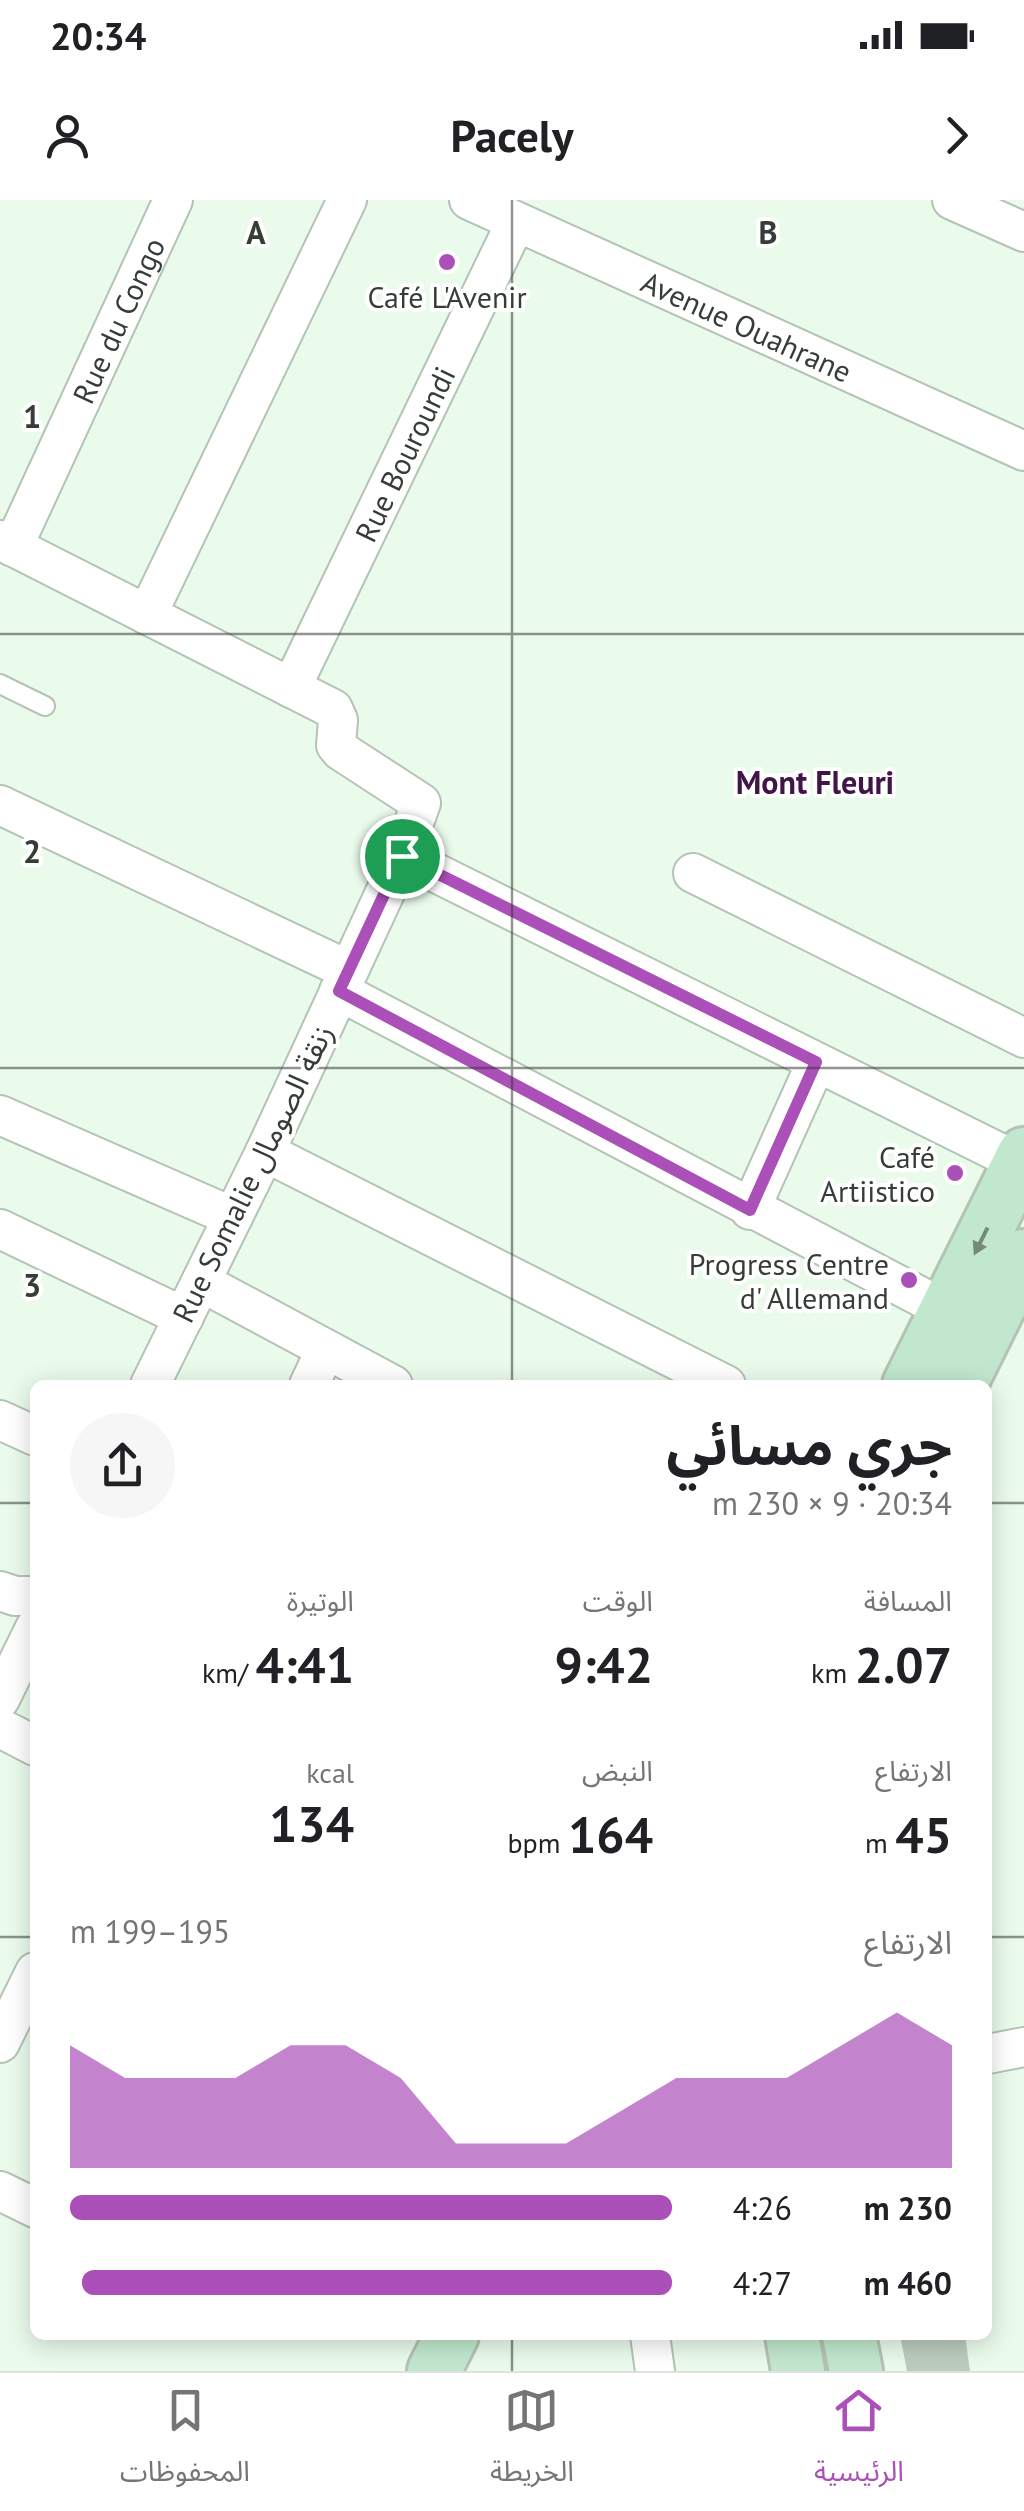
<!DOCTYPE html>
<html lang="ar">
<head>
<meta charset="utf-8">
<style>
	:root { --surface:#fff; --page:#f6f6f6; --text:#202124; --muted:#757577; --line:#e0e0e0; --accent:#ab4fb9 }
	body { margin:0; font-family:"PT Sans","Noto Sans Arabic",sans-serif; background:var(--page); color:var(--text); direction:rtl; height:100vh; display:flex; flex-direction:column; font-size:38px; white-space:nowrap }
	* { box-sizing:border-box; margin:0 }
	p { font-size:32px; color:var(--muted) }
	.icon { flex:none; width:55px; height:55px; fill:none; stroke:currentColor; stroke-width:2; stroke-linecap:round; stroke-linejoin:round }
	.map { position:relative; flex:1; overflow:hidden; direction:ltr }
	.details { position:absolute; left:30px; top:1180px; width:962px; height:960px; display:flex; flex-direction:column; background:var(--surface); border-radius:15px; box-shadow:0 5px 25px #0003; direction:rtl }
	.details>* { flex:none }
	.pin { position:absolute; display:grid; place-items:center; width:85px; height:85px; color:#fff; margin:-42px; border:5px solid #fff; border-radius:50%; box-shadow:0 2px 10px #0007 }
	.round { display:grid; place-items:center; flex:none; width:105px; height:105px; border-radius:52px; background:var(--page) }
	.head { display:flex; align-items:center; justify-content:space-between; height:170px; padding:0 40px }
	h1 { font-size:55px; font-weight:700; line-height:75px }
	.metrics { display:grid; grid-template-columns:repeat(3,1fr); gap:15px; height:170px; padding:10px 40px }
	.metrics div { display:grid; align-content:center }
	.metrics b { font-size:50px; font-weight:700 }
	.metrics small { font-size:28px; font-weight:400 }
	.metrics p { font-size:28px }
	.chart { height:280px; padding:20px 40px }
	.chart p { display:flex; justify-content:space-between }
	.chart svg { width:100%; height:180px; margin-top:10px; fill:var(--accent); opacity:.7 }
	ul { padding:0 40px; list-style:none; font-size:32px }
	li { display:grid; grid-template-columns:160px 120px 1fr; align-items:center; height:75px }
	li i { height:25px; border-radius:12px; background:var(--accent) }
	.status { display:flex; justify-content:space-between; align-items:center; height:70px; padding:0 50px; background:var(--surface); direction:ltr }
	.status svg { height:28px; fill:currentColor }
	header { display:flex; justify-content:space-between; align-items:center; height:130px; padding:0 40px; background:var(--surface); font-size:45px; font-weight:700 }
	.tab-bar { display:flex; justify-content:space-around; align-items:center; height:140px; border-top:2px solid var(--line); background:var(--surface); font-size:28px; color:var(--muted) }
	.tab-bar a { display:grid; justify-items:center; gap:5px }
	.tab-bar .selected { color:var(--accent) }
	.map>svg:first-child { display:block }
	.building { fill:#bccdbe }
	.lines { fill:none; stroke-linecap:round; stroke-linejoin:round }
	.lane-casing { stroke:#b3c3b5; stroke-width:22 }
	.street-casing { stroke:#b3c3b5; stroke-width:42 }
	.secondary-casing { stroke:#b3c3b5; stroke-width:58 }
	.lane { stroke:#fff; stroke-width:18 }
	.street { stroke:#fff; stroke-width:38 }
	.secondary { stroke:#c1e8ce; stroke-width:52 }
	.oneway { fill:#758a7b }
	.route-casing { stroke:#fff; stroke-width:20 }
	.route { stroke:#ab4fb9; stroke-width:12 }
	.grid { fill:none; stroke:#363d37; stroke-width:2.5; stroke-opacity:0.55 }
	.poi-dot { fill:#ab4fb9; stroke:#fff; stroke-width:4 }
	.labels { text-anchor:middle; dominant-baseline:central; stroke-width:8; stroke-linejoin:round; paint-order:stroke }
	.poi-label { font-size:30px; fill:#363d37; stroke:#fff; text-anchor:end }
	.street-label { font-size:30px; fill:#363d37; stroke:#fff }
	.neighbourhood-label { font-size:32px; font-weight:bold; fill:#421548; stroke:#fff }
	.grid-label { font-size:32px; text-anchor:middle; font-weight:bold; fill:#363d37; stroke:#fff; stroke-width:8; stroke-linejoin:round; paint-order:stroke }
</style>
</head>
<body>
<div class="status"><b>20:34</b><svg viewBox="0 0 49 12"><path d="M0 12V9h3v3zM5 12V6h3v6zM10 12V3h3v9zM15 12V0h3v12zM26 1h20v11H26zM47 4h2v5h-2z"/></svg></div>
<header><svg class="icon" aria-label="forward" viewBox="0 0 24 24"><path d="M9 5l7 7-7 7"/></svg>Pacely<svg class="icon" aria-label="person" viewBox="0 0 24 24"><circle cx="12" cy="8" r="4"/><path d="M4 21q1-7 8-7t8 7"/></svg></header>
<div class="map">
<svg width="1024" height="2171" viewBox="0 0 1024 2171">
	<rect width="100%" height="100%" fill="#eafbec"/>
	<!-- building -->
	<path class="building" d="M900,2135H965L970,2171H907Z"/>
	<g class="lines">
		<defs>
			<path id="lane" d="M0,484L45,506"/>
			<g id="street">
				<path id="s1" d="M469,0L1024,251"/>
				<path d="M952,0L1024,32"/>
				<path d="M0,340L333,509L338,520L336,545L341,551L421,603L402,656L265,952L150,1185"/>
				<path id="s2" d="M13,347L173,0"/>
				<path d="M147,415L347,0"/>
				<path id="s3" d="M291,488L516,22"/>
				<path d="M0,605L348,770"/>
				<path d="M402,656L1020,963"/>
				<path d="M693,673L1024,838"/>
				<path d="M339,791L946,1110"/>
				<path d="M0,915L233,1017"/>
				<path d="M265,952L726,1185"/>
				<path d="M750,1010L816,863"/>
				<path d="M0,1029L184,1117"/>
				<path d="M201,1082L393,1185"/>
				<path d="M309,1185L325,1151"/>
				<path d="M0,1220L35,1236"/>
				<path d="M0,1391L15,1396H35"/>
				<path d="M0,1499L35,1428"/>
				<path d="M0,1528L35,1546"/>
				<path d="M0,1843L35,1772"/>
				<path d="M988,1854L1024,1847"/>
				<path d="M0,1991L35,2008"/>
				<path d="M650,2135L655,2171"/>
			</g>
			<path id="secondary" d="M909,1185L1024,954
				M960,1185L1024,1056
				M792,2135L798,2171
				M849,2135L856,2171
				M434,2171L452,2135"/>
		</defs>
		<!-- lane casing -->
		<use href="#lane" class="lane-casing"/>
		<!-- street casing -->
		<use href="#street" class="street-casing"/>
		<!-- secondary casing -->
		<use href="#secondary" class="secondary-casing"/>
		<!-- lane -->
		<use href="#lane" class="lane"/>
		<!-- street -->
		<use href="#street" class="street"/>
		<!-- secondary -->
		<use href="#secondary" class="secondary"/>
	</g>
	<!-- one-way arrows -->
	<defs><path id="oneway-solid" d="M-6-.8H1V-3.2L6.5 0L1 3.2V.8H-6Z" transform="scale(2.5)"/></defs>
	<use class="oneway" href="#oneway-solid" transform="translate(981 1041) rotate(116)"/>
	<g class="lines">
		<defs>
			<path id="route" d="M402,656L816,862L750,1010L339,791Z"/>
		</defs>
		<!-- route casing -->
		<use href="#route" class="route-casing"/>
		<!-- route -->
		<use href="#route" class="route"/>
	</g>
	<!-- grid -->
	<path class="grid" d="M512,0V1185M0,434H1024M0,868H1024M0,1303H35M988,1303H1024M0,1737H35M988,1737H1024M512,2135V2171"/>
	<!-- markers -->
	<g class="poi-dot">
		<circle cx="447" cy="62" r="10"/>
		<circle cx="955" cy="973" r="10"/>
		<circle cx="909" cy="1080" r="10"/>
	</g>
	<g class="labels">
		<!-- poi labels -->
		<g class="poi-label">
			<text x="447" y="96" text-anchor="middle">Café L'Avenir</text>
			<text x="935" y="956">Café<tspan x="935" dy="34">Artiistico</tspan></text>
			<text x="889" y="1063">Progress Centre<tspan x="889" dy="34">d' Allemand</tspan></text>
		</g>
		<!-- street labels -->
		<g class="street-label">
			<text stroke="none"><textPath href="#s2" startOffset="250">Rue du Congo</textPath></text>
			<text stroke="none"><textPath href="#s1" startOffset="305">Avenue Ouahrane</textPath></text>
			<text stroke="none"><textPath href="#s3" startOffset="260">Rue Bouroundi</textPath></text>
			<text transform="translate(252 973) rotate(-64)">Rue Somalie زنقة الصومال</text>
		</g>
		<!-- neighbourhood labels -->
		<g class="neighbourhood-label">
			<text x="815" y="582">Mont Fleuri</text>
		</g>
	</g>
	<g class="grid-label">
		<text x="256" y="44">A</text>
		<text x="768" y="44">B</text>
		<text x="32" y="228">1</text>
		<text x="32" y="663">2</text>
		<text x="32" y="1097">3</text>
	</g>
</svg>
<div class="pin" style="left:402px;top:656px;background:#1e9e55"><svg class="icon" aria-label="arrive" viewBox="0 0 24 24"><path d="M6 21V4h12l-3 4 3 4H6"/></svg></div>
<section class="details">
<div class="head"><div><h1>جري مسائي</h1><p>20:34 · 9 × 230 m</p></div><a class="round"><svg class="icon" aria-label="share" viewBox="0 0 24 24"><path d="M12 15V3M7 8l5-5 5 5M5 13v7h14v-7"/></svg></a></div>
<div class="metrics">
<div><p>المسافة</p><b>2.07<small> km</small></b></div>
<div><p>الوقت</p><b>9:42</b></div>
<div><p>الوتيرة</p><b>4:41<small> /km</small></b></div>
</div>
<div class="metrics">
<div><p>الارتفاع</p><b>45<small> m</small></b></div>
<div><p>النبض</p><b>164<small> bpm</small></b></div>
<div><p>kcal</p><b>134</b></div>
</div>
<div class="chart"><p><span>الارتفاع</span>195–199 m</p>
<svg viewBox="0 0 160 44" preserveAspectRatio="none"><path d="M0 44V14L10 22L20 22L30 22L40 14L50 14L60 22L70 38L80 38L90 38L100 30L110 22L120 22L130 22L140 14L150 6L160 14V44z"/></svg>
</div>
<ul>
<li><b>230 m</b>4:26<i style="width:100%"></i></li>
<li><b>460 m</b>4:27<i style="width:98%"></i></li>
</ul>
</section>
</div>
<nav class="tab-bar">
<a class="selected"><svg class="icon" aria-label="home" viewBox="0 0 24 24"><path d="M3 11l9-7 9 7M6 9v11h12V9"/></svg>الرئيسية</a>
<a><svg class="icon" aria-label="map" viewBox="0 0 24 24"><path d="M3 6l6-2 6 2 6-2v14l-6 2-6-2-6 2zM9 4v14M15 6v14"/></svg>الخريطة</a>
<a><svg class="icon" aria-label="saved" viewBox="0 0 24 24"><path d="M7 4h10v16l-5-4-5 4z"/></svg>المحفوظات</a>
</nav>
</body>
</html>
